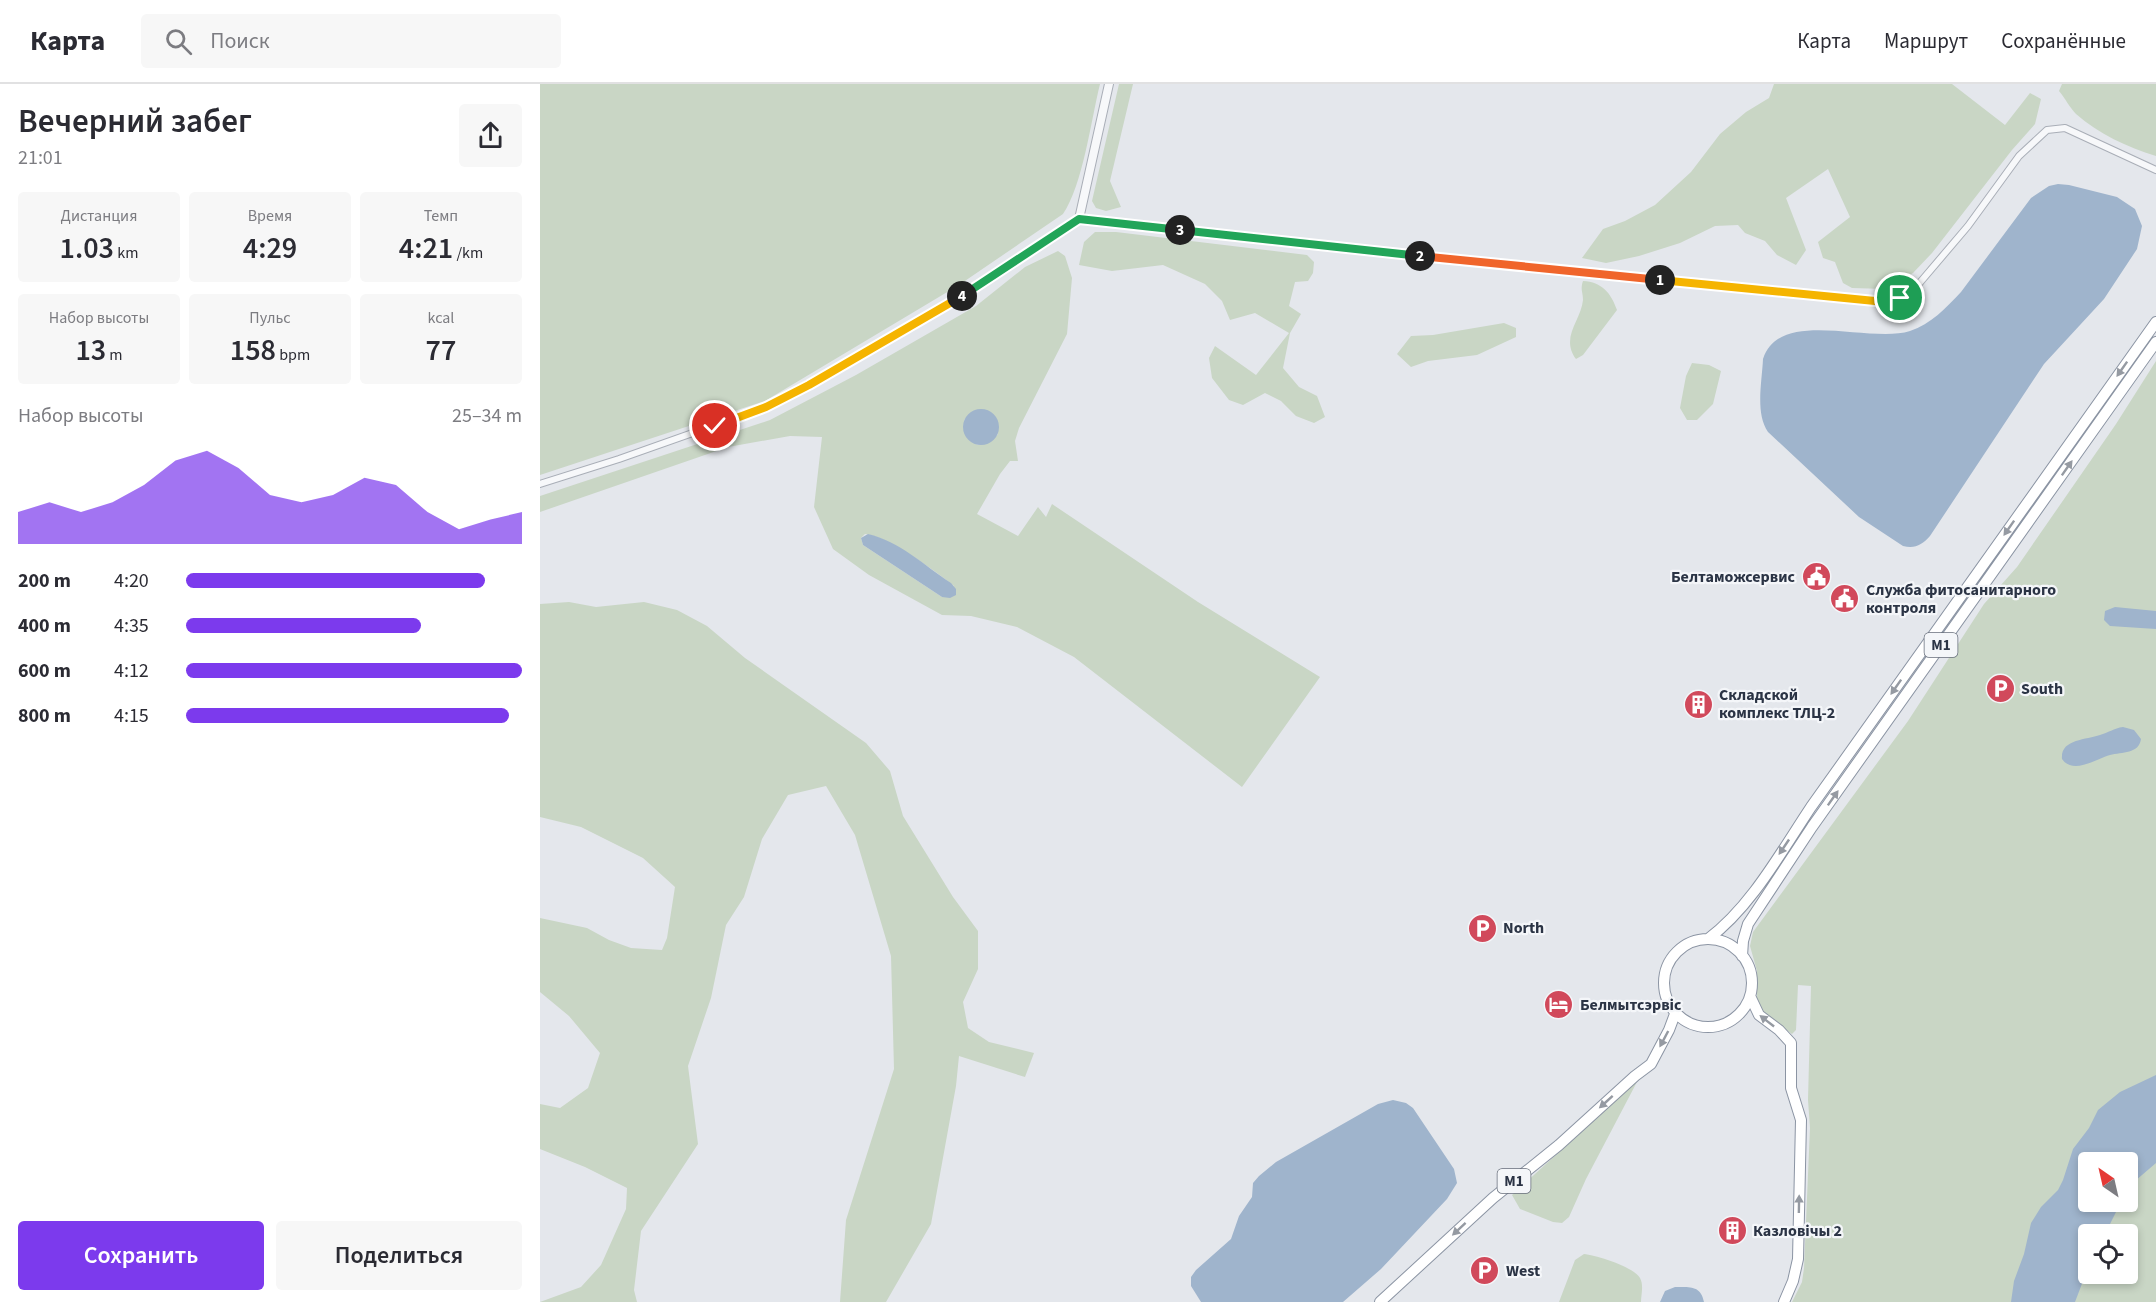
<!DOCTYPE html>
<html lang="ru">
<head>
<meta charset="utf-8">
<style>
	:root { --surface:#fff; --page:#f7f7f7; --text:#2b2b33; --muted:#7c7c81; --line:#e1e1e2; --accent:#7c3aed }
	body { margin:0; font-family:"Source Sans 3",sans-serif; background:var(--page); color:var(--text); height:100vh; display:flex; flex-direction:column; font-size:22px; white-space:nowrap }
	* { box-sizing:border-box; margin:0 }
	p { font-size:20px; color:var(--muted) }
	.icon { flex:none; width:33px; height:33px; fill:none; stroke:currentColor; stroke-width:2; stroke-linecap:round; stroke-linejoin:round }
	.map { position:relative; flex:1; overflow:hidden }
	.panel { display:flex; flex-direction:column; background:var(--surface); width:540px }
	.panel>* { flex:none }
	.needle { width:39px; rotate:326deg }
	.buttons { position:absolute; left:1538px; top:1068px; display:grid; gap:12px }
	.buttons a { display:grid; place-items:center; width:60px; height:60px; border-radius:6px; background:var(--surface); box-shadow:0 3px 9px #0003; font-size:30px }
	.pin { position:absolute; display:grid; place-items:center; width:51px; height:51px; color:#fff; margin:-26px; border:3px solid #fff; border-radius:50%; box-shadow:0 2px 6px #0007 }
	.km { position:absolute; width:30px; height:30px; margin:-15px; border-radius:50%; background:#222; color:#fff; font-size:16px; line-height:30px; text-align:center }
	.round { display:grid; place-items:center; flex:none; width:63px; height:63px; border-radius:6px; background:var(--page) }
	.head { display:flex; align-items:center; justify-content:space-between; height:102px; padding:0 18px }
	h1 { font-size:33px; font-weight:600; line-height:45px }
	.metrics { display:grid; grid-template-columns:repeat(3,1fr); gap:9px; height:102px; padding:6px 18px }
	.metrics div { display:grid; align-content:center; border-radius:6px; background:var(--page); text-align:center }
	.metrics b { font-size:30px; font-weight:600 }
	.metrics small { font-size:16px; font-weight:400 }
	.metrics p { font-size:16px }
	.chart { height:168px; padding:12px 18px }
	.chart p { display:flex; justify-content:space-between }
	.chart svg { width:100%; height:108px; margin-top:6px; fill:var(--accent); opacity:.7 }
	.action { display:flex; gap:12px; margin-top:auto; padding:12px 18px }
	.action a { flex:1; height:69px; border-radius:6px; background:var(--accent); color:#fff; font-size:24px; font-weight:600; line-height:69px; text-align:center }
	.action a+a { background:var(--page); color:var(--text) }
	ul { padding:0 18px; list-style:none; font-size:20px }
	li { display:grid; grid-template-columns:96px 72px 1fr; align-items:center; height:45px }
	li i { height:15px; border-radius:8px; background:var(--accent) }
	header { display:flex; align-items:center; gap:36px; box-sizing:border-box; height:84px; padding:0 30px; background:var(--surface); border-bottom:2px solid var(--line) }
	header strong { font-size:28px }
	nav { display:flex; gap:33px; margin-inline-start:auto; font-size:21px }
	.search { width:420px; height:54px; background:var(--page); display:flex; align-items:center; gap:15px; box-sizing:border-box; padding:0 21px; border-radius:6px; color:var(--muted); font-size:22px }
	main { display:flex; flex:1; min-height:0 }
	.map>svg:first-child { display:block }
	.green { fill:#c9d6c5; fill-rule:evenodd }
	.water { fill:#9fb4cc }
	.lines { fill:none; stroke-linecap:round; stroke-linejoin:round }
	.minor-casing { stroke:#a9aeb7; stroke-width:8 }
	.tertiary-casing { stroke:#a9aeb7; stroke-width:10 }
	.trunk-casing { stroke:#8b94a3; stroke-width:12 }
	.minor { stroke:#f7f8fa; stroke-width:6 }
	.tertiary { stroke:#f7f8fa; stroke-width:8 }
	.trunk { stroke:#fff; stroke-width:10 }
	.oneway { fill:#959aa2 }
	.split-1-casing { stroke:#fff; stroke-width:12 }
	.split-2-casing { stroke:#fff; stroke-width:12 }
	.split-3-casing { stroke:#fff; stroke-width:12 }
	.split-4-casing { stroke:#fff; stroke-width:12 }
	.split-5-casing { stroke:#fff; stroke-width:12 }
	.split-1 { stroke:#f5b400; stroke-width:8 }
	.split-2 { stroke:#f0652b; stroke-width:8 }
	.split-3 { stroke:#22a559; stroke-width:8 }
	.split-4 { stroke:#22a559; stroke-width:8 }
	.split-5 { stroke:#f5b400; stroke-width:8 }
	.labels { text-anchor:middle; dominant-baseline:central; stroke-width:4.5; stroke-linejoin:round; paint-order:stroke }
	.shield { fill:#f4f6f9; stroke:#676e7b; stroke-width:1.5 }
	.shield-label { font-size:15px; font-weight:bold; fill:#2b3445 }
	.poi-label { font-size:16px; font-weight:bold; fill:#2b3445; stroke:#f4f6f9; text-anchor:start }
</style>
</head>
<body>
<header>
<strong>Карта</strong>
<div class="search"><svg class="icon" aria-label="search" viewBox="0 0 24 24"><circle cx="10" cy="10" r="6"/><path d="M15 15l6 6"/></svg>Поиск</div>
<nav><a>Карта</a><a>Маршрут</a><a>Сохранённые</a></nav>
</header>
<main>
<section class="panel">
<div class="head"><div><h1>Вечерний забег</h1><p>21:01</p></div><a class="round"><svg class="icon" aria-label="share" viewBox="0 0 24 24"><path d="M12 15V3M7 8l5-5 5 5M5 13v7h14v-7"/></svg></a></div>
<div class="metrics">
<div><p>Дистанция</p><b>1.03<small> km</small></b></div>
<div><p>Время</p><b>4:29</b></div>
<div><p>Темп</p><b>4:21<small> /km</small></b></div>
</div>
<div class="metrics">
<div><p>Набор высоты</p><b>13<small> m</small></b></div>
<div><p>Пульс</p><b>158<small> bpm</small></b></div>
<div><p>kcal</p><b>77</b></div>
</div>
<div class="chart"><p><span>Набор высоты</span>25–34 m</p>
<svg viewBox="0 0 160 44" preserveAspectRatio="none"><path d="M0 44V31L10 27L20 31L30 27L40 20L50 10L60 6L70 13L80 24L90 27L100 24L110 17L120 20L130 31L140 38L150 34L160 31V44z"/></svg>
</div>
<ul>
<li><b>200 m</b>4:20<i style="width:89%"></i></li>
<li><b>400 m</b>4:35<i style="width:70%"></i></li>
<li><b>600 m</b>4:12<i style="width:100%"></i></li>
<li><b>800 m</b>4:15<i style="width:96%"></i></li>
</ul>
<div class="action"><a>Сохранить</a><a>Поделиться</a></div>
</section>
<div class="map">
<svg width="1616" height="1218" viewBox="0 0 1616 1218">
	<rect width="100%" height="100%" fill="#e4e7ec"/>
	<!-- green -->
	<path class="green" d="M0,0H560C551,36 543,101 523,130L419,201L225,317L0,391Z
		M579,0H593L570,97L581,123L566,127L556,124L552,117Z
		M1234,0H1412L1465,41L1490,9L1501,15L1495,40L1472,66L1392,169L1373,189L1345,205L1312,204L1303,199L1295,178L1283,174L1278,158L1310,133L1288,85L1246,114L1266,166L1256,181L1237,171L1225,157L1205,149L1198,141L1175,142L1140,159L1099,172L1066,179L1042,174L1063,145L1085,137L1115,121L1151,88L1180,50L1206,28L1229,14Z
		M1522,0H1616V72C1587,63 1559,50 1536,30C1530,24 1525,14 1519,7Z
		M555,148H576L767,171L774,178L773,189L768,197L755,198L749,222L761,230L750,249L743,284L759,303L777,312L785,333L774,339L756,332L741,317L725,309L703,321L689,316L672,294L669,274L675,262L716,291L749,249L715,229L690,236L682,217L665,200L623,181L572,187L539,181L544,158Z
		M518,167L525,172L532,194L527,250L479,344L475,357L478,377H470L460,390L437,430L478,452L498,423L506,433L512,420L658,518L780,593L702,703L534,573L477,543L431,532L402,531L329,491L293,465L274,423L282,353L250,352L188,363L0,428V412L230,336L316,291L436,222L485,183ZM435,326L458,350C452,357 446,360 437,361L424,336ZM325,450C348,452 395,487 414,502L402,513L323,461L321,454Z
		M1043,197C1062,198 1071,209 1077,226L1043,271L1036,275C1020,253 1041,237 1043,216C1043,208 1040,206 1043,197Z
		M964,239L976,244V253L937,271L888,277L871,283L857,270L871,252L893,251Z
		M1616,277V1218H1252L1262,1198L1264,1184L1270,1044L1268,1016L1271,902L1258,901L1256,946L1252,950L1222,928L1217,916V887L1210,862L1213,848L1368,637L1444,520L1477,483L1576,340ZM1548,1078H1587V1118H1548ZM1548,1150H1587V1190H1548Z
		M1152,279L1169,281L1181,287L1173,320L1157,336H1147L1140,324L1146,292Z
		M29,518L56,523L104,518L137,526L167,542L205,574L326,659L350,687L363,732L413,813L438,847V885L423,918L428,944L449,958L494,969L485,993L419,972L416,1002L391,1140L346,1218H300L306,1136L354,985L351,872L315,751L286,702L248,711L222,755L204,813L186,841L171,914L148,982L158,1060L101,1147L94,1206L97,1218H0L41,1203L61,1181L86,1125L87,1104L45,1083L0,1065V1020L20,1024L48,1004L60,969L29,932L0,908V834L47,844L69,856L91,864L122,866L127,854L135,803L103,774L41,743L0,733V520Z
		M1098,996L1046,1095L1029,1133L1022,1139L1013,1138L980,1125L972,1111Z
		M1044,1170C1056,1171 1094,1183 1100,1194C1104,1201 1101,1211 1101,1218H1019L1035,1176Z"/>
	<!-- water -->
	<path class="water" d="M1518,100L1529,101L1577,113L1595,125L1602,142L1597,165L1564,215L1504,280L1390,452C1382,461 1375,465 1363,462L1319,433L1228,348C1215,329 1222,298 1223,275C1240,223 1329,260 1370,247C1391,240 1406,224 1421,208L1491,114L1509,102Z
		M423 343a18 18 0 1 1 36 0a18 18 0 1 1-36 0Z
		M328,450C359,457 385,482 411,499L416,505V511L410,514L402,513L323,461L321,454Z
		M1575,523L1616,527V545L1570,542L1564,536L1565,527Z
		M1583,643L1594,646L1601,655C1599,670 1582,668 1570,671C1556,675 1533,691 1522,675C1520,655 1546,656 1560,651C1568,649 1574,644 1583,643Z
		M1616,991V1079L1595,1097L1587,1108V1078H1548V1118H1581L1565,1150H1548V1184L1535,1218H1471L1474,1197L1484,1170L1491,1139L1501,1123L1518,1106L1523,1096L1533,1065L1549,1044L1558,1026L1580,1008Z
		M853,1016L866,1019L873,1024L914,1085L917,1099L907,1115L841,1185L803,1218H661L651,1202V1193L656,1186L691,1155L699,1132L712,1113L713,1099L719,1092L736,1078L838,1020Z
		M1135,1203C1149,1203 1161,1201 1164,1218H1120L1125,1207Z"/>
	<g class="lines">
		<defs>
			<path id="minor" d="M0,400L79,375L226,323L381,237L477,177L539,135L861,170L1335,217L1360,214L1377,202L1428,142L1479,72L1507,46L1525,44L1616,86"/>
			<path id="tertiary" d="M539,135L569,0"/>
			<path id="trunk" d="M1124 899a44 44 0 1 1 88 0a44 44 0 1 1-88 0Z
				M1168,855C1211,823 1241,768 1271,723L1616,238
				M1202,872L1203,857L1208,840L1272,743L1616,258
				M1210,912L1219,931L1239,946L1251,959V1004L1261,1036L1258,1175L1253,1197L1244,1218
				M840,1218L953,1114L1019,1061L1095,992L1111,980L1129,946L1135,930"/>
		</defs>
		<!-- minor casing -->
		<use href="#minor" class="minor-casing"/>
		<!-- tertiary casing -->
		<use href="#tertiary" class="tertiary-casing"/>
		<!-- trunk casing -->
		<use href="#trunk" class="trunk-casing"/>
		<!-- minor -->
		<use href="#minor" class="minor"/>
		<!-- tertiary -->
		<use href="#tertiary" class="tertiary"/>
		<!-- trunk -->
		<use href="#trunk" class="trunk"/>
	</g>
	<!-- one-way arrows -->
	<defs><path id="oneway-solid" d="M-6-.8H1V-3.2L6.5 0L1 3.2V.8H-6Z" transform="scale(1.5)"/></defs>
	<g class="oneway">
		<use href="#oneway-solid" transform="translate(1582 285) rotate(125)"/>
		<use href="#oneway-solid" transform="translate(1527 384) rotate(-55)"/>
		<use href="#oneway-solid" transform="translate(1469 444) rotate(125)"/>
		<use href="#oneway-solid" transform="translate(1356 603) rotate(125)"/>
		<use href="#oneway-solid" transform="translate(1293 714) rotate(-55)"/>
		<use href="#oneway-solid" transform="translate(1244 763) rotate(124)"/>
		<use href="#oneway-solid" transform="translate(1227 937) rotate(-142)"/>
		<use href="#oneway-solid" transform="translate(1124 955) rotate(118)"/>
		<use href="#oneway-solid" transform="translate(1066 1018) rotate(138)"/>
		<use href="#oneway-solid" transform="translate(1259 1120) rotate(-89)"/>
		<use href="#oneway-solid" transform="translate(919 1145) rotate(137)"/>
	</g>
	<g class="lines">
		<defs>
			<path id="split-1" d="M1120,196L1335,217L1360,214"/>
			<path id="split-2" d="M880,172L1120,196"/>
			<path id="split-3" d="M640,146L880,172"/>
			<path id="split-4" d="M422,212L539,135L640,146"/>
			<path id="split-5" d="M175,342L226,323L269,301L422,212"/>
		</defs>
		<!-- split-1 casing -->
		<use href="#split-1" class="split-1-casing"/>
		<!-- split-2 casing -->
		<use href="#split-2" class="split-2-casing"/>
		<!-- split-3 casing -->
		<use href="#split-3" class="split-3-casing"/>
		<!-- split-4 casing -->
		<use href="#split-4" class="split-4-casing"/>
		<!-- split-5 casing -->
		<use href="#split-5" class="split-5-casing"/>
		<!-- split-1 -->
		<use href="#split-1" class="split-1"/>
		<!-- split-2 -->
		<use href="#split-2" class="split-2"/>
		<!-- split-3 -->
		<use href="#split-3" class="split-3"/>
		<!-- split-4 -->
		<use href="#split-4" class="split-4"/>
		<!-- split-5 -->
		<use href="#split-5" class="split-5"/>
	</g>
	<!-- icons -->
	<defs>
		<symbol id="civic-disc" viewBox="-11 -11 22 22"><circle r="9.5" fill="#d1495b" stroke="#f4f6f9"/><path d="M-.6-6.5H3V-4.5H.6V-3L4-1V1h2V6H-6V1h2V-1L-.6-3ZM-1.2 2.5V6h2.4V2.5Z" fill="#fff"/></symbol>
		<symbol id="parking-disc" viewBox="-11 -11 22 22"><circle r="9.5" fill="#d1495b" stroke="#f4f6f9"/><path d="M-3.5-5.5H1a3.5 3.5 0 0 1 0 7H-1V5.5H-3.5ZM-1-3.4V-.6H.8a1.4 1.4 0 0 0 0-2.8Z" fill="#fff"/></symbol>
		<symbol id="building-disc" viewBox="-11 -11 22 22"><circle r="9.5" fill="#d1495b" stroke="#f4f6f9"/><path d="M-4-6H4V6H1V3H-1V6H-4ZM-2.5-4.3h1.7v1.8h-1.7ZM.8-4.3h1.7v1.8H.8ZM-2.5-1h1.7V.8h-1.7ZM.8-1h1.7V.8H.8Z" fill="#fff"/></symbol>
		<symbol id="hotel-disc" viewBox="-11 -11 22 22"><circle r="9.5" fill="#d1495b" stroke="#f4f6f9"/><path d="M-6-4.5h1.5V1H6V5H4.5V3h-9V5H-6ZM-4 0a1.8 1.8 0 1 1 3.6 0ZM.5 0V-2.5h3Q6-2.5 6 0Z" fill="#fff"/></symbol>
	</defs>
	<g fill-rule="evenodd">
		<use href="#civic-disc" x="1260" y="476" width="33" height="33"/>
		<use href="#civic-disc" x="1288" y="498" width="33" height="33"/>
		<use href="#parking-disc" x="1444" y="588" width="33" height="33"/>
		<use href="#building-disc" x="1142" y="604" width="33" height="33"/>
		<use href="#parking-disc" x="926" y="828" width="33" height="33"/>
		<use href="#hotel-disc" x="1002" y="904" width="33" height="33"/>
		<use href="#building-disc" x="1176" y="1130" width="33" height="33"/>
		<use href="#parking-disc" x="928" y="1170" width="33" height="33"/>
	</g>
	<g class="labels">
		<!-- shield labels -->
		<g class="shield">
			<rect x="1384.5" y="549" width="33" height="24" rx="4.5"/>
			<rect x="957.5" y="1085" width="33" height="24" rx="4.5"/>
		</g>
		<g class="shield-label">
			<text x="1401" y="561">М1</text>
			<text x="974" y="1097">М1</text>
		</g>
		<!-- poi labels -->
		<g class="poi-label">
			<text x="1255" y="493" text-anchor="end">Белтаможсервис</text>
			<text x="1326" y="506">Служба фитосанитарного<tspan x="1326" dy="18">контроля</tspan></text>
			<text x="1481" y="605">South</text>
			<text x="1179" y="611">Складской<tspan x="1179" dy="18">комплекс ТЛЦ-2</tspan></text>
			<text x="963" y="844">North</text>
			<text x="1040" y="921">Белмытсэрвіс</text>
			<text x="1213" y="1147">Казловічы 2</text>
			<text x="966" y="1187">West</text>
		</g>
	</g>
</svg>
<div class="buttons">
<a><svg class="needle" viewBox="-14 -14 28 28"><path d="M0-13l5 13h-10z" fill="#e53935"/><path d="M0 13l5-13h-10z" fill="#7c7c81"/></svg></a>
<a><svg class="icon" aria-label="locate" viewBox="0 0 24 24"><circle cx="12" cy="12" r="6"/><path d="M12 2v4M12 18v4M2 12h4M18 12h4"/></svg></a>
</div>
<div class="pin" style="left:1360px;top:214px;background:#1e9e55"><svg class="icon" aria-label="arrive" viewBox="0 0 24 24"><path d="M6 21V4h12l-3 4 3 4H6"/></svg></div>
<div class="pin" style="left:175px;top:342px;background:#d93025"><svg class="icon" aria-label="check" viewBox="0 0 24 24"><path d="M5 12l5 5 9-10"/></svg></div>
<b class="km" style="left:1120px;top:196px">1</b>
<b class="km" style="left:880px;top:172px">2</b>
<b class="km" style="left:640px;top:146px">3</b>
<b class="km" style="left:422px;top:212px">4</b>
</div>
</main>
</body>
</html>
